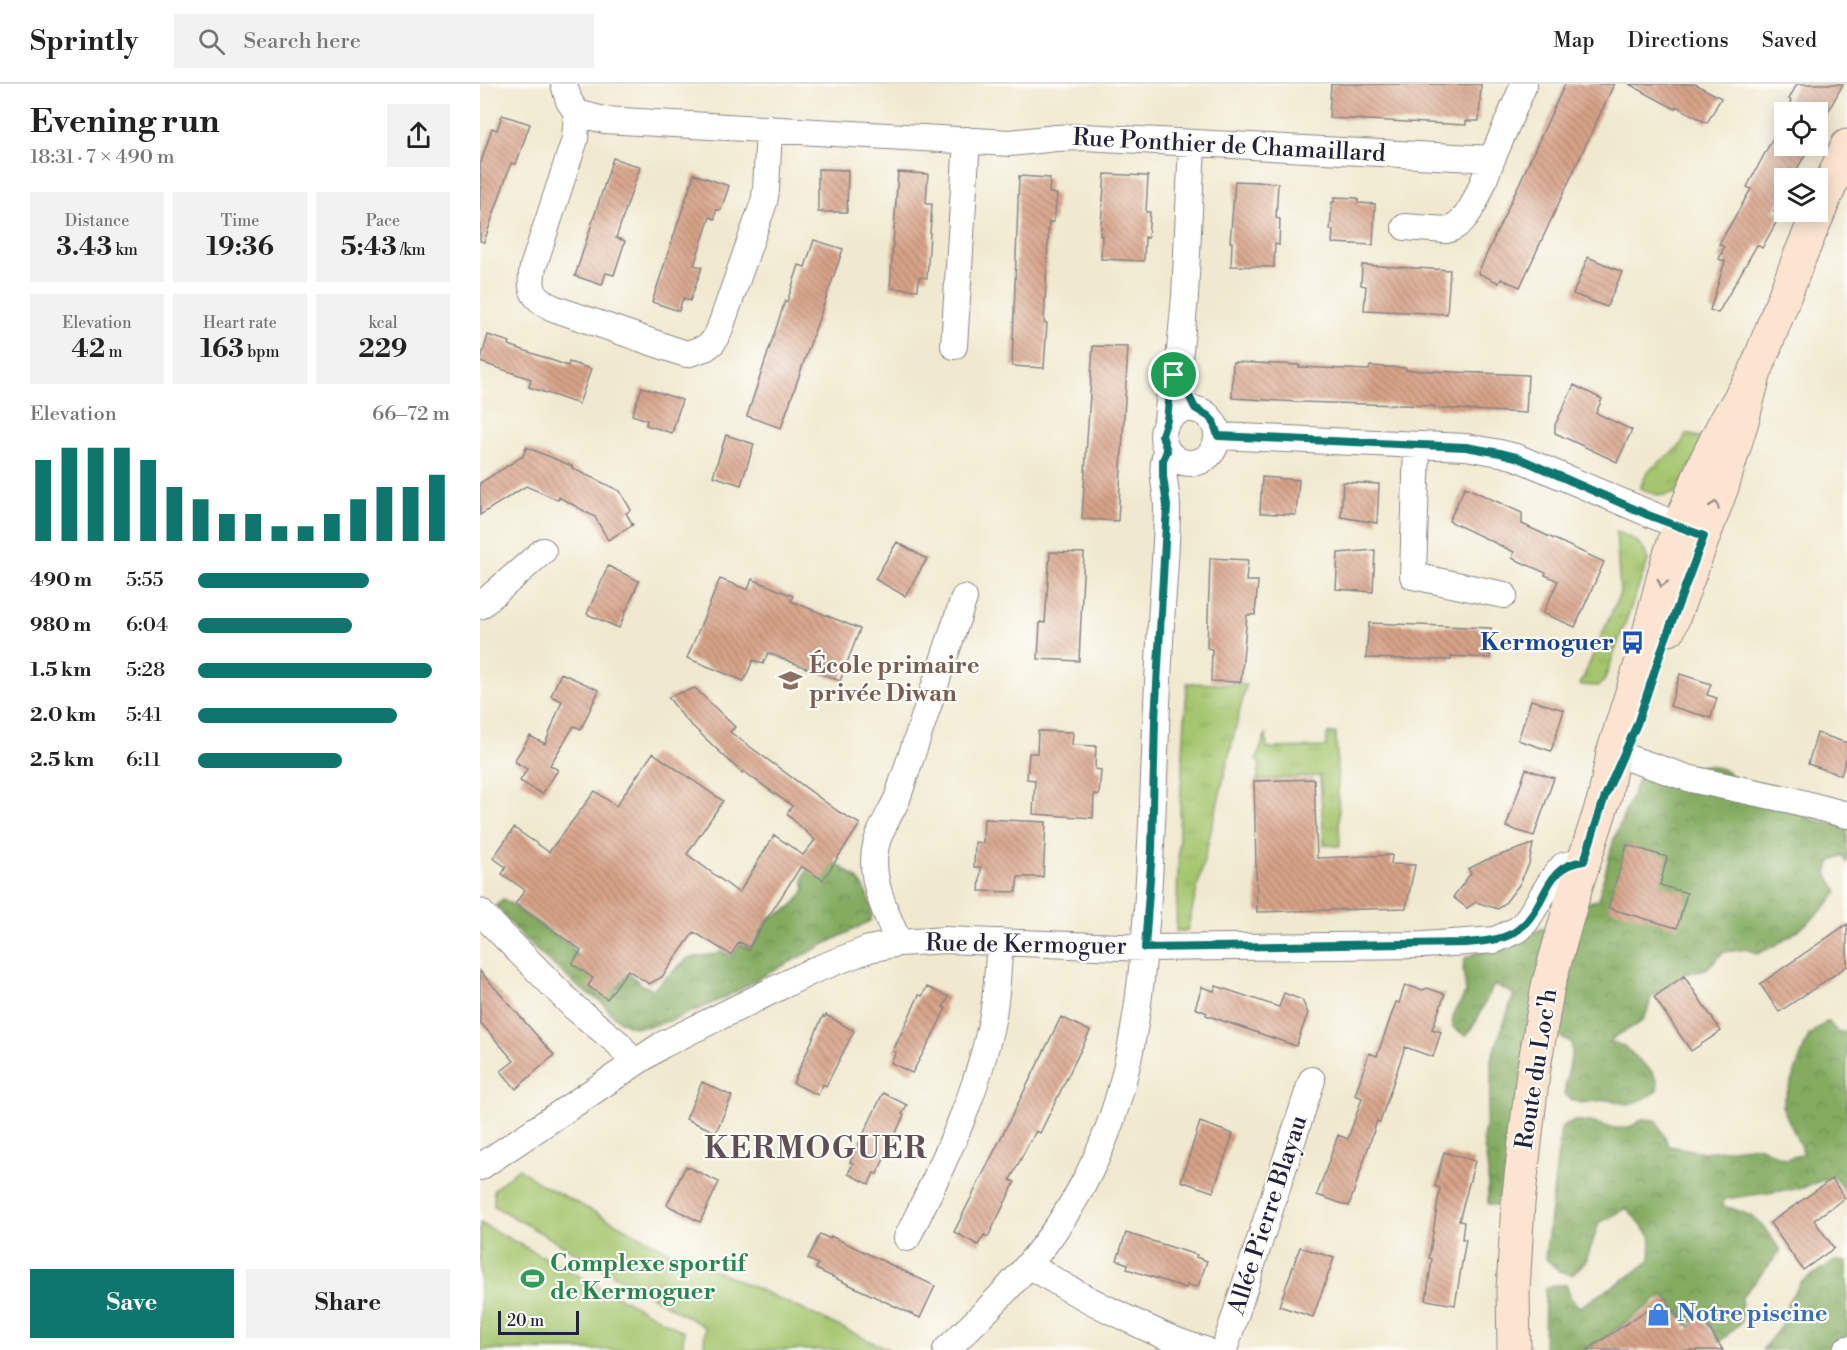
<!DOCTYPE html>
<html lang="en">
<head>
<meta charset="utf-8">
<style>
	:root { --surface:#fff; --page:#f2f2f2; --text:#222; --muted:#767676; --line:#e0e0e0; --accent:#0f766e }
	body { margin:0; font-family:"Libre Bodoni",serif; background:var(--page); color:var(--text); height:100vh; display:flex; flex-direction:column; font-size:22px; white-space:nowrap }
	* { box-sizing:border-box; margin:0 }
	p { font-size:20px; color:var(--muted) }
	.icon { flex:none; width:33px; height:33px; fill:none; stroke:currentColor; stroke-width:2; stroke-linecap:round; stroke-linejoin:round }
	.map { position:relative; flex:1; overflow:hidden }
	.drawer { display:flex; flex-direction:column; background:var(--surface); width:480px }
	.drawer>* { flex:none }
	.buttons { position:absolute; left:1294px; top:18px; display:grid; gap:12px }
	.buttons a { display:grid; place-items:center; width:54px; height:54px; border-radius:0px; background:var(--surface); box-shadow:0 3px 15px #0003; font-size:30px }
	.scale { position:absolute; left:18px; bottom:15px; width:81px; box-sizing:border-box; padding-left:6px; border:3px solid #22223b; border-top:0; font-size:16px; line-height:21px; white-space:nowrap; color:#22223b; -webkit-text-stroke:4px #fdfcf7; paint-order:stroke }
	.pin { position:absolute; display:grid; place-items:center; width:51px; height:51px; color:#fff; margin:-26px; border:3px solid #fff; border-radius:50%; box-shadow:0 2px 6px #0007 }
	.round { display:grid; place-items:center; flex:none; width:63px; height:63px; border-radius:0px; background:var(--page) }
	.headline { display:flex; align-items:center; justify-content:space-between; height:102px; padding:0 30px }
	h1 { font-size:33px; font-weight:800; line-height:45px }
	.figures { display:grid; grid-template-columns:repeat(3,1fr); gap:9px; height:102px; padding:6px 30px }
	.figures div { display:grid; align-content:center; border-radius:0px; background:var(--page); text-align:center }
	.figures b { font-size:26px; font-weight:800 }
	.figures small { font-size:16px; font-weight:400 }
	.figures p { font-size:16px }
	.chart { height:168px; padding:12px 30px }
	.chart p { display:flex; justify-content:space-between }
	.chart svg { width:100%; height:108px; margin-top:6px; stroke:var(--accent); stroke-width:6 }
	.cta { display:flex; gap:12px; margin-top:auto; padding:12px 30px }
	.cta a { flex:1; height:69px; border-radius:0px; background:var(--accent); color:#fff; font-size:24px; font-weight:800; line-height:69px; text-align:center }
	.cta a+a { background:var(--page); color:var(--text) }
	ul { padding:0 30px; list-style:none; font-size:20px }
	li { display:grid; grid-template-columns:96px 72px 1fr; align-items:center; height:45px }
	li i { height:15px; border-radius:8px; background:var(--accent) }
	header { display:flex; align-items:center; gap:36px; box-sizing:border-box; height:84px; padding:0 30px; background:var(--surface); border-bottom:2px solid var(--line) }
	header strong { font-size:28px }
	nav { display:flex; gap:33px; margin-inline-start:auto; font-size:21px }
	.search { width:420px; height:54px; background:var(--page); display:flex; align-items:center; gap:15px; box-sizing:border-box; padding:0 21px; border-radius:0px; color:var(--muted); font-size:22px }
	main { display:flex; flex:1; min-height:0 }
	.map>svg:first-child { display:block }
	.grass { fill:url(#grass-tufts); stroke:#647454; stroke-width:1.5 }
	.forest { fill:url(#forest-crowns); stroke:#53664e; stroke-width:1.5 }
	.green { fill:#a5c66e; stroke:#647454; stroke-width:1.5 }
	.building { fill:url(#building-back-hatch) }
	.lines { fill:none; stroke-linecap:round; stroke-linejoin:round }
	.street-casing { stroke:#898685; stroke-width:28 }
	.secondary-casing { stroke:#898685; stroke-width:35 }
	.street { stroke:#fff; stroke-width:26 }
	.secondary { stroke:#fce5d0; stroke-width:33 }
	.oneway { stroke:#9a8d8d }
	.route-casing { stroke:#fff; stroke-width:12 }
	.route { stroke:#0f766e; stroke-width:8 }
	.labels { text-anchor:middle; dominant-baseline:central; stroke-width:4.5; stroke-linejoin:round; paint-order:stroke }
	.street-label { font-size:24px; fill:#22223b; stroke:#fdfcf7 }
	.transit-label { font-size:24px; font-weight:bold; fill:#164399; stroke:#fdfcf7; text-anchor:end }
	.education-label { font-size:24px; font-weight:bold; fill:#785e54; stroke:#fdfcf7; text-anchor:start }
	.leisure-label { font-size:24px; font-weight:bold; fill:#27864d; stroke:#fdfcf7; text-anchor:start }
	.shop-label { font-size:24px; font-weight:bold; fill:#366cbe; stroke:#fdfcf7; text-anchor:start }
	.district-label { font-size:30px; font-weight:bold; letter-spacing:1.5px; fill:#614f56; stroke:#fdfcf7 }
</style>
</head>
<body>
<header>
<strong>Sprintly</strong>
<div class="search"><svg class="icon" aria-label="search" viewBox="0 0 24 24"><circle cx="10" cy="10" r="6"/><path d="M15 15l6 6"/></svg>Search here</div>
<nav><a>Map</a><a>Directions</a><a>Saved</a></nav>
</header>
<main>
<section class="drawer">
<div class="headline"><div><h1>Evening run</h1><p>18:31 · 7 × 490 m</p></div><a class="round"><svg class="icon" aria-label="share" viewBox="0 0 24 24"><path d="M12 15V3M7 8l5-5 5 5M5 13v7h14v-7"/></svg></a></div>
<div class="figures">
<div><p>Distance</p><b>3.43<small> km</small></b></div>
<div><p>Time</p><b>19:36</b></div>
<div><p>Pace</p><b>5:43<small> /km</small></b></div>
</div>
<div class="figures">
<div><p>Elevation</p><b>42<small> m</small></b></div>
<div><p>Heart rate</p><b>163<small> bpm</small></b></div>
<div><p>kcal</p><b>229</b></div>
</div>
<div class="chart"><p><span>Elevation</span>66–72 m</p>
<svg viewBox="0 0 160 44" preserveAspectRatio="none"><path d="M5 44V11M15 44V6M25 44V6M35 44V6M45 44V11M55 44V22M65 44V27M75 44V33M85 44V33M95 44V38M105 44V38M115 44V33M125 44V27M135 44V22M145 44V22M155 44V17"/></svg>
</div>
<ul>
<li><b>490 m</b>5:55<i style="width:68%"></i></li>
<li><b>980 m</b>6:04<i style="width:61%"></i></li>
<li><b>1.5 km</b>5:28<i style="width:93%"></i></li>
<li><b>2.0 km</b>5:41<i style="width:79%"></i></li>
<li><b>2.5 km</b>6:11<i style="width:57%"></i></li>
</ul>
<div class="cta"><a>Save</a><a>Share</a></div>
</section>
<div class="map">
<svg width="1367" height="1266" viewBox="0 0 1367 1266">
	<defs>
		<pattern id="grass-tufts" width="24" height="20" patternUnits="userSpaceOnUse" patternTransform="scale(1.5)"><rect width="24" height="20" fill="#a5c66e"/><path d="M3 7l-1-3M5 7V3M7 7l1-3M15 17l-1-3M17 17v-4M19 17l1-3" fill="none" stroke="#8eaa60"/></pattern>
		<pattern id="forest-crowns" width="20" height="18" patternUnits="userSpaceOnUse" patternTransform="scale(1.5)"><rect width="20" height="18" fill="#84ab61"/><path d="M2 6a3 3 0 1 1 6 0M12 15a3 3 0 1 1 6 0" fill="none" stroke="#6c8b51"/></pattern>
		<pattern id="building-back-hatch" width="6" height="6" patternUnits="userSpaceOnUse" patternTransform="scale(1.5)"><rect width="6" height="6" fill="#d7a388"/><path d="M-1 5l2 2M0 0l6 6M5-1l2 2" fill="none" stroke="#ae8470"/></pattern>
	</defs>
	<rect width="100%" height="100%" fill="#fdfcf7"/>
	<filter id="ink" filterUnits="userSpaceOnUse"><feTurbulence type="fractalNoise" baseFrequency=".0167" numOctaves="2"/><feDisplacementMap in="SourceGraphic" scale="12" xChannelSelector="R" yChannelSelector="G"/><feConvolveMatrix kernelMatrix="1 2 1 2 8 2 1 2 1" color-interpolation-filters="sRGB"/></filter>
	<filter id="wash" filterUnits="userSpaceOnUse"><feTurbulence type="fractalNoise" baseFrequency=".008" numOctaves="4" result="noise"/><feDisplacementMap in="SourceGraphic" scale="24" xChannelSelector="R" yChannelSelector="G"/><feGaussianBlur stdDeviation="1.35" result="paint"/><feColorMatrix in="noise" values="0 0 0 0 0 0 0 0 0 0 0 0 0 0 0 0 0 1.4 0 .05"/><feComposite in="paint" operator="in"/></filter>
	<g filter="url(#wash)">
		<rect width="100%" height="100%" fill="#f0e9cf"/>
		<!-- grass -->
		<path class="grass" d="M1206,350L1225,354L1197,408C1183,415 1174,410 1160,404L1167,388L1200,362Z
			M1136,447C1154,456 1163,456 1168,477L1124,597L1118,602L1100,601L1140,509Z
			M707,599L766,601L707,847H696L700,722Z
			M786,649L787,664L846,663L847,650L856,649L860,762L844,761L840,692L777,696L780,679L776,677Z"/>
		<!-- forest -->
		<path class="forest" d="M1229,681L1247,687L1254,694L1309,725L1334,736L1367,742V779L1363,771L1351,777L1347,790L1358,808C1338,833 1307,858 1277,870L1267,865L1244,868L1226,885L1205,890L1171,913C1164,951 1150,937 1129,958L1144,962L1172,988L1178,998L1177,1007C1168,1013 1157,1020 1147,1020C1140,1019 1134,1016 1128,1016C1108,1015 1102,1026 1084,1010L1092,967L1091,958L1080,953L1076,936L1026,1118L1018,1122L1008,1120V1087L1003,1055L1011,1005V976L1034,910L1014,901L996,937L986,952L973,943C970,926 983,921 985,907C987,893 979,892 986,873L1070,842L1105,819L1118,816L1134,755L1161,689Z
			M349,776C369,788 383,794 390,818C392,825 393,830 390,837L279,894C256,910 188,942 160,943C146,944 130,931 123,919L101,905L47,858L16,822L23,815L31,820L91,862L99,875L137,904L148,889L164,902L173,905L208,874L236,870L241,867L252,873L260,860L270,865L290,833C307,828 316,821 325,805C319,787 333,778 349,776Z
			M1348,937L1357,948H1367V1109L1353,1092L1322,1104L1244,1115L1243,1122C1279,1131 1280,1138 1301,1167L1262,1213L1261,1238L1240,1258L1223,1231L1207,1241L1184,1211L1107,1266H1064L1065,1205L1076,1201H1086L1091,1215L1100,1223L1151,1191L1170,1176L1171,1153L1147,1124L1119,1139L1106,1177L1092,1191L1079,1187L1065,1174L1081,1044C1101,1025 1125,1050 1150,1043C1154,1042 1159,1037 1162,1035L1176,1036L1189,1062L1224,1068L1278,1062L1305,1075L1324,1070L1302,1022L1329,951Z
			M1355,1177L1367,1178V1266H1282L1301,1242L1309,1216L1321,1198Z"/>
		<!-- green -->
		<path class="green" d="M39,1084L57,1098L187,1166L280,1206L410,1266H227L224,1261L225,1243L14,1122V1105Z
			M0,1139L204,1248L202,1266H0Z"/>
		<g id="blocks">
			<!-- building -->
			<path class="building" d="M851,0H1001L999,37H986V41L849,34Z
				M1085,0H1134L1040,203L1021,195L1019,199L998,189Z
				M1149,0H1215L1241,14L1227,39L1196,22L1195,25Z
				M1317,0H1363L1338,46V28H1306L1311,17L1309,15Z
				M22,31L50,40L36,80L31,79L4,158L0,157V81L12,44L17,46Z
				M1305,31V62H1330L1312,94H1305V107L1294,128H1302L1282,164L1277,161L1238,229L1230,226L1245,177L1239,175L1244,163L1239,160L1271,105L1267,103Z
				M133,74L160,83L136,154L145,157L134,191L126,189L122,201L95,192Z
				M338,85L368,86L367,128H338Z
				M418,88L448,90L446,120H452L447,194L439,193L438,206L410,204Z
				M214,90L249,102L241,126H236L235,135L230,133L214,181L222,183L210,217L203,214L199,227L172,218Z
				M625,90L668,92L666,128H670L668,154L665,153L664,177L621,175L622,151L620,152Z
				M539,92L570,94L569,109L577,110L574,138H569L564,239H567L564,284L532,282Z
				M755,97L798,99L796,134L800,135L799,161L795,160L794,183L751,182L752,158H750Z
				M854,113L878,114V119L895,120L893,161L852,159L853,146H850L852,118H854Z
				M334,156L363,165L301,344L267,332L305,217L307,218L319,181L325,183Z
				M1108,173L1142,188L1127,223L1093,210Z
				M882,181L970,186L967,230L884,226L886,202L881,201Z
				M8,251L30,258L29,261L88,282L89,278L111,285L99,320L49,303L51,295L0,278Z
				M613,262L648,263L638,437L602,435Z
				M753,278L819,281V283L889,286L890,282L926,284V286L1048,291L1046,329L955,324V322L818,318L752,314Z
				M1094,301L1122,315L1116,329L1152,346L1137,378L1075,349V341Z
				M162,303L202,316L192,349L166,341L167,336L152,331Z
				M246,351L274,360L261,401L233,392Z
				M46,363L92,382V384L140,407L151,426L146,429L153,441L128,456L115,433L79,413L78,416L46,402L0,431V399L43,372Z
				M782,393L819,396L816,431L780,429Z
				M863,398L899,400L897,439L861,433Z
				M985,403L1042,429V440L1124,478L1095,543L1063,529L1078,497L1065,491L1066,489L1032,474L1034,468L969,437Z
				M417,458L447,475L425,512L395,495Z
				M895,466L893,508L856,505L858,469Z
				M570,468L604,469L599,577L558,575L560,538L565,539Z
				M730,474L768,476L766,497H778L775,531H767L761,598L731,597L732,565L727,564Z
				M128,482L159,497L139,544L107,530Z
				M240,495L268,506L272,495L313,512L311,517L380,545L360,597L288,569L283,580L273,576L264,597L207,574Z
				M889,539L1011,544L1010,574L971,572V576L886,574Z
				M81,589L119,606L101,645L94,642L70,681L78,686L62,710L40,697L47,685L34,677L50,652L65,660L82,617L71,612Z
				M1200,590L1231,600L1227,611L1237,614L1231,634L1190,622Z
				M215,604L255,643L250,648L359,728L380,740L343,796L321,782L269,863L259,858L251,871L214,848L182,893L169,900L148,886L127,915L108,902L113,894L92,880L101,866L35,820L45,806L22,790L26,783L13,774L34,744L69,768L115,707L136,722L173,669L243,717L207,770L259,809L294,751L323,771L335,756L307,730L312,722L263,687L262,689L205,635L188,613Z
				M1051,616L1084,626L1071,667L1038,656Z
				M558,647L593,648L592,661L616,662L615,685L621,686L619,711L614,710L613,734L553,730L555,696L547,695L549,669H557Z
				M1337,649L1367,659V672L1361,691L1328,680Z
				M1046,685L1074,694L1054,752L1026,743Z
				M834,695L837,774L912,771L911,780L935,781L926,824L777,828L774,697Z
				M504,735L566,738L563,793H538L536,808L499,807L501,783H494L495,758L503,759Z
				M1053,760L1049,780L1039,801L1025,819L1018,825L996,818L987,824L973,813L991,789L988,785L1006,776Z
				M1147,761L1187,773L1180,801L1207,809L1197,844L1128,824Z
				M1367,840V882L1299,928L1280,900Z
				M0,887L74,971L36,1005L21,987L34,977L0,938Z
				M1204,892L1241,947L1211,967L1174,913Z
				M925,901L943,906L947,904L965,910L952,945L961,948L953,973L925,963L900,1038L897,1037L869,1122L837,1111L858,1051L868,1055L882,1014L875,1011L889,969L897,972L916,918L919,919Z
				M736,902L799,923L804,909L822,916L828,929L816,962L726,931L727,929L715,924L722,903L734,907Z
				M447,903L469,913L463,923L466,924L454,949L432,989L411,979L416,968L413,967L439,911L442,912Z
				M346,931L374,947L346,1002L343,1000L338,1011L313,999L343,932L345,933Z
				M581,933L610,947L560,1049L556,1047L551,1057H550L530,1096L535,1098L508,1153L504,1151L498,1161L474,1148Z
				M222,998L252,1012L236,1048L206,1035Z
				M403,1009L427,1021L422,1030L424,1031L397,1090L394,1089L389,1100L368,1090L373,1079L370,1078Z
				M720,1038L753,1050L733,1108L701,1097Z
				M964,1068L995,1077L979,1137L984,1138L982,1155H986L975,1221L946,1216L952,1175L949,1174L960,1104L955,1102Z
				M206,1082L239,1098L220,1138L187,1121Z
				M1352,1095L1365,1114L1334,1136L1354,1164L1323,1186L1290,1139Z
				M646,1149L717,1171L716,1173L727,1177L718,1203L707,1201L706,1204L647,1185L648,1180L637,1176Z
				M340,1150L350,1155L351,1152L455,1202L440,1234L336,1185L338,1180L328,1175Z
				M820,1163L854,1174L833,1233L799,1222Z
				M1185,1214L1207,1246L1222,1234L1243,1266H1107Z"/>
		</g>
	</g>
	<g filter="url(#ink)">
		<use href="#blocks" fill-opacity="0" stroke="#898685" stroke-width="1.5"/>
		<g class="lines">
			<defs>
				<path id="street" d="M84,0L89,17L97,29L95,55L53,183C49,205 52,214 73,224L197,267L207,270L225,264L233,258L239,247L284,118L286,106L289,45
					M97,29L124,36L530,59L576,54L604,53L1012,75L1044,0
					M925,143L966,146C992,141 1003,96 1012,75
					M474,262L487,56
					M683 352a27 27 0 1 1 54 0a27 27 0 1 1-54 0Z
					M687,336L691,297L699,277L705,213L712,60
					M738,352L986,363L1020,369L1036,373L1215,449
					M937,362L933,492L1024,511
					M0,522L63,467
					M1133,669L1211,695L1311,716L1367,731
					M0,828L95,924L139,960L153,979
					M419,859C406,829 388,794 396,761C400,745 410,730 417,715L484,514
					M0,1083L182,961L332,887L389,865L419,859L466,856L665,864L943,861L1015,856L1039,845L1047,836L1073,794L1083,782L1104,777
					M427,1154C462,1082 498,1011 513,931C517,907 518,882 520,858
					M550,1181C581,1202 614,1219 648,1235C673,1247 698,1259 725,1266
					M466,1266C522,1213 573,1161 608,1091C648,1013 660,925 666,839C674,739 675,639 681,540C683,501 687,462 687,424C687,404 679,386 687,367
					M744,1266L832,996
					M1366,1266L1367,1265"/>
				<path id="secondary" d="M1189,545L1242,403L1262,337L1274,291L1320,172L1367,62
					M1034,1266L1033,1206L1038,1119L1053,989L1068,902L1095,805L1125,712L1133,669L1161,580L1186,483L1199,443L1223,383L1243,342L1274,291"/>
			</defs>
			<!-- street casing -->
			<use href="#street" class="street-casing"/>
			<!-- secondary casing -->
			<use href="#secondary" class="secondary-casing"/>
			<!-- street -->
			<use href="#street" class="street"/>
			<!-- secondary -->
			<use href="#secondary" class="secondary"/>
		</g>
		<!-- one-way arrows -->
		<defs><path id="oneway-chevron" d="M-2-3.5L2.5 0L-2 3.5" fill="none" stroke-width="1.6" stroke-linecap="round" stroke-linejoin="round" transform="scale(1.5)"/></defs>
		<g class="oneway">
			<use href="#oneway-chevron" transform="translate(1235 421) rotate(-70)"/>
			<use href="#oneway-chevron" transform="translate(1182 499) rotate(105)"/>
		</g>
	</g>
	<g class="lines" filter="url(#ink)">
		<defs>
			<path id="route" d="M699,278L704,302L715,324L728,332L733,337L738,352L986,363L1020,369L1036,373L1168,431L1224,452L1184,559L1157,640L1125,712L1104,777C1062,782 1068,822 1039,845C1024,857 1004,857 986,859L665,864L672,766L675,636L687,422L683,392V376L687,367L682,351L687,336L691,297Z"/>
		</defs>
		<!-- route casing -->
		<use href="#route" class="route-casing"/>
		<!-- route -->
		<use href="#route" class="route"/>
	</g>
	<!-- icons -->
	<defs>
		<symbol id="bus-bare" viewBox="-9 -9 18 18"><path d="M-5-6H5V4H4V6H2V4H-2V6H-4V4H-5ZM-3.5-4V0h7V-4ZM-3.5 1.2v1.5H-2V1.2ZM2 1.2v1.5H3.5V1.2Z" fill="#1a4fb4" stroke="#fdfcf7" stroke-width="2.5" paint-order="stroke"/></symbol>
		<symbol id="school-bare" viewBox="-9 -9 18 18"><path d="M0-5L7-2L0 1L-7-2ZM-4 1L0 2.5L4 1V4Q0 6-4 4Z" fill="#8d6e63" stroke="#fdfcf7" stroke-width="2.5" paint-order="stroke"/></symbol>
		<symbol id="stadium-bare" viewBox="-9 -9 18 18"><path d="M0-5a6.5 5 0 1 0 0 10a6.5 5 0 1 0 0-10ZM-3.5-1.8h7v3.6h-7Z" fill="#2e9e5b" stroke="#fdfcf7" stroke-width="2.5" paint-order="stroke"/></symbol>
		<symbol id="shop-bare" viewBox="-9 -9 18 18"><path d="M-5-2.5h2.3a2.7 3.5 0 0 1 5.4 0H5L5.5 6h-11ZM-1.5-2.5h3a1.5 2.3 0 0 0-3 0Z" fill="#3f7fe0" stroke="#fdfcf7" stroke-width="2.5" paint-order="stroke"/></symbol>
	</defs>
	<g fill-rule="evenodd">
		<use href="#bus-bare" x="1136" y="542" width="33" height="33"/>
		<use href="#school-bare" x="294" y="580" width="33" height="33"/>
		<use href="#stadium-bare" x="36" y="1178" width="33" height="33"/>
		<use href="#shop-bare" x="1162" y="1214" width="33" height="33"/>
	</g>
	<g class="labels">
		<!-- street labels -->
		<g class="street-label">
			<text transform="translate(749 62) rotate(3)">Rue Ponthier de Chamaillard</text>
			<text transform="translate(546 861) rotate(1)">Rue de Kermoguer</text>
			<text transform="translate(1057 985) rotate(-81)">Route du Loc'h</text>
			<text transform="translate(788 1131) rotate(-72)">Allée Pierre Blayau</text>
		</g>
		<!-- transit labels -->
		<g class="transit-label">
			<text x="1134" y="559">Kermoguer</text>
		</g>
		<!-- education labels -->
		<g class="education-label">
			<text x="329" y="582">École primaire<tspan x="329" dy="28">privée Diwan</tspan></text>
		</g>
		<!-- leisure labels -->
		<g class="leisure-label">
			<text x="70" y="1180">Complexe sportif<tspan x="70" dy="28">de Kermoguer</tspan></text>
		</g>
		<!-- shop labels -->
		<g class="shop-label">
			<text x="1197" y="1230">Notre piscine</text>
		</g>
		<!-- district labels -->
		<g class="district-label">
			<text x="336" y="1065">KERMOGUER</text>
		</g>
	</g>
</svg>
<div class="buttons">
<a><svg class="icon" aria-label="locate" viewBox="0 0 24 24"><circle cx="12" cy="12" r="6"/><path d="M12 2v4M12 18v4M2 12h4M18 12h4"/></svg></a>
<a><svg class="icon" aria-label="layers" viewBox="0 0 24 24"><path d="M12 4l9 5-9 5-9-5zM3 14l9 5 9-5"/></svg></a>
</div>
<div class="scale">20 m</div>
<div class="pin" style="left:694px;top:291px;background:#1e9e55"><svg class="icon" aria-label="arrive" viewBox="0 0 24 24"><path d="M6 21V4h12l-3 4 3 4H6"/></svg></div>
</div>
</main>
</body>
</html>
